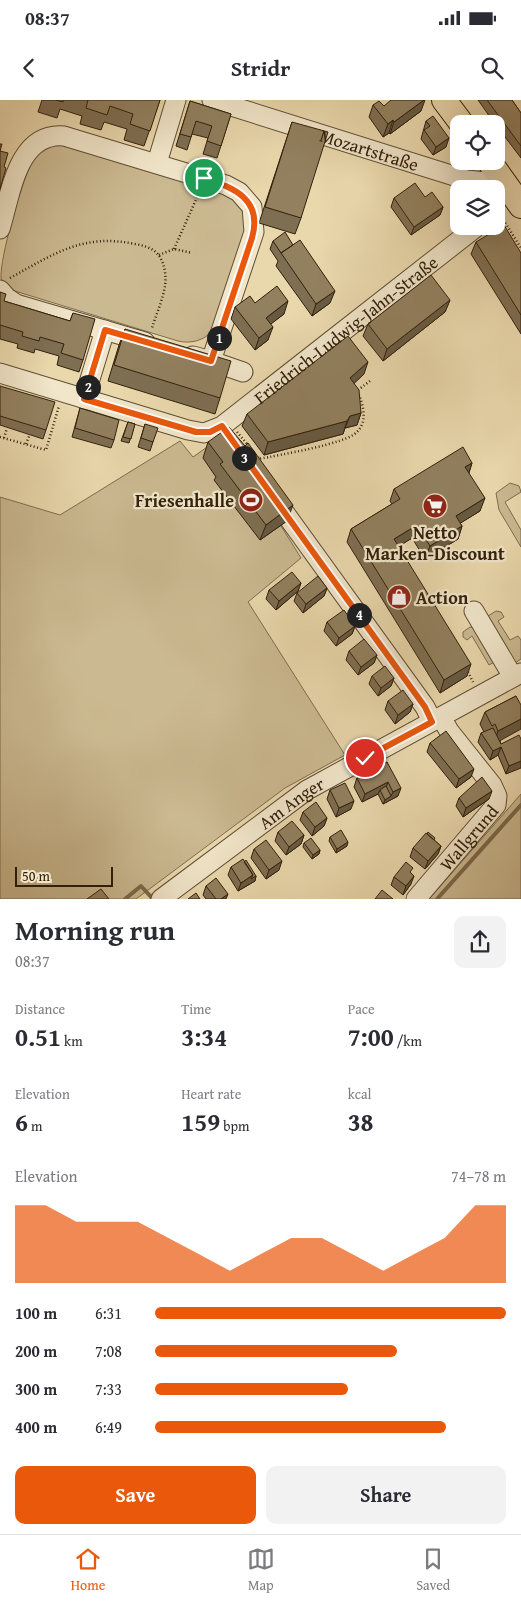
<!DOCTYPE html>
<html lang="en">
<head>
<meta charset="utf-8">
<style>
	:root { --surface:#fff; --page:#f2f2f3; --text:#2b2b33; --muted:#7c7c81; --line:#e1e1e2; --accent:#ea580c }
	body { margin:0; font-family:"Gentium Book Plus",serif; background:var(--page); color:var(--text); height:100vh; display:flex; flex-direction:column; font-size:19px; white-space:nowrap }
	* { box-sizing:border-box; margin:0 }
	p { font-size:16px; color:var(--muted) }
	.icon { flex:none; width:28px; height:28px; fill:none; stroke:currentColor; stroke-width:2; stroke-linecap:round; stroke-linejoin:round }
	.map { position:relative; height:799px; overflow:hidden }
	.drawer { display:flex; flex-direction:column; background:var(--surface); flex:1 }
	.drawer>* { flex:none }
	.tools { position:absolute; left:450px; top:15px; display:grid; gap:10px }
	.tools a { display:grid; place-items:center; width:55px; height:55px; border-radius:10px; background:var(--surface); box-shadow:0 5px 20px #0002; font-size:25px }
	.scale { position:absolute; left:15px; bottom:12px; width:98px; box-sizing:border-box; padding-left:5px; border:2px solid #32200b; border-top:0; font-size:14px; line-height:18px; white-space:nowrap; color:#32200b; -webkit-text-stroke:4px #f1e6ca; paint-order:stroke }
	.pin { position:absolute; display:grid; place-items:center; width:42px; height:42px; color:#fff; margin:-21px; border:2px solid #fff; border-radius:50%; box-shadow:0 1px 5px #0007 }
	.km { position:absolute; width:25px; height:25px; margin:-12px; border-radius:50%; background:#222; color:#fff; font-size:14px; line-height:25px; text-align:center }
	.round { display:grid; place-items:center; flex:none; width:52px; height:52px; border-radius:10px; background:var(--page) }
	.headline { display:flex; align-items:center; justify-content:space-between; height:85px; padding:0 15px }
	h1 { font-size:28px; font-weight:700; line-height:38px }
	.metrics { display:grid; grid-template-columns:repeat(3,1fr); gap:8px; height:85px; padding:5px 15px }
	.metrics div { display:grid; align-content:center }
	.metrics b { font-size:25px; font-weight:700 }
	.metrics small { font-size:14px; font-weight:400 }
	.metrics p { font-size:14px }
	.chart { height:140px; padding:10px 15px }
	.chart p { display:flex; justify-content:space-between }
	.chart svg { width:100%; height:90px; margin-top:5px; fill:var(--accent); opacity:.7 }
	.cta { display:flex; gap:10px; margin-top:auto; padding:10px 15px }
	.cta a { flex:1; height:58px; border-radius:10px; background:var(--accent); color:#fff; font-size:20px; font-weight:700; line-height:58px; text-align:center }
	.cta a+a { background:var(--page); color:var(--text) }
	ul { padding:0 15px; list-style:none; font-size:16px }
	li { display:grid; grid-template-columns:80px 60px 1fr; align-items:center; height:38px }
	li i { height:12px; border-radius:6px; background:var(--accent) }
	.status { display:flex; justify-content:space-between; align-items:center; height:35px; padding:0 25px; background:var(--surface); direction:ltr }
	.status svg { height:14px; fill:currentColor }
	header { display:flex; justify-content:space-between; align-items:center; height:65px; padding:0 15px; background:var(--surface); font-size:22px; font-weight:700 }
	.dock { display:flex; justify-content:space-around; align-items:center; height:70px; border-top:1px solid var(--line); background:var(--surface); font-size:14px; color:var(--muted) }
	.dock a { display:grid; justify-items:center; gap:2px }
	.dock .on { color:var(--accent) }
	.map>svg:first-child { display:block }
	.green { fill:#cbb991; stroke:#7e6c4e }
	.lines { fill:none; stroke-linecap:round; stroke-linejoin:round }
	.stream { stroke:#7b694b; stroke-width:4 }
	.minor-casing { stroke:#604e34; stroke-width:21 }
	.major-casing { stroke:#32200b; stroke-width:26 }
	.path { stroke:#32200b; stroke-width:2.5; stroke-dasharray:1 2.5; stroke-linecap:butt }
	.minor { stroke:#f1e6ca; stroke-width:19 }
	.major { stroke:#ead8ad; stroke-width:24 }
	.wall { fill:#7e6e52; stroke:#32200b }
	.shaded-wall { fill:#665a42; stroke:#32200b }
	.building { fill:#92805f; stroke:#32200b }
	.route-casing { stroke:#fff; stroke-width:10 }
	.route { stroke:#ea580c; stroke-width:6 }
	.labels { text-anchor:middle; dominant-baseline:central; stroke-width:4.5; stroke-linejoin:round; paint-order:stroke }
	.street-label { font-size:18px; fill:#32200b; stroke:#f1e6ca }
	.poi-label { font-size:18px; font-weight:bold; fill:#32200b; stroke:#f1e6ca; text-anchor:end }
</style>
</head>
<body>
<div class="status"><b>08:37</b><svg viewBox="0 0 49 12"><path d="M0 12V9h3v3zM5 12V6h3v6zM10 12V3h3v9zM15 12V0h3v12zM26 1h20v11H26zM47 4h2v5h-2z"/></svg></div>
<header><svg class="icon" aria-label="back" viewBox="0 0 24 24"><path d="M15 5l-7 7 7 7"/></svg>Stridr<svg class="icon" aria-label="search" viewBox="0 0 24 24"><circle cx="10" cy="10" r="6"/><path d="M15 15l6 6"/></svg></header>
<div class="map">
<svg width="521" height="799" viewBox="0 0 521 799">
	<rect width="100%" height="100%" fill="#ead8ad"/>
	<filter id="stains"><feTurbulence type="fractalNoise" baseFrequency=".004" numOctaves="4"/><feColorMatrix values="0 0 0 0 .2 0 0 0 0 .09 0 0 0 0 .02 0 0 0 .5 -.17"/></filter>
	<radialGradient id="worn" r=".72"><stop offset=".6" stop-color="#630" stop-opacity="0"/><stop offset="1" stop-color="#630" stop-opacity=".3"/></radialGradient>
	<!-- green -->
	<path class="green" d="M54,42L232,96L245,110V130L212,231C204,241 190,244 178,241L18,192C12,190 3,185 1,178C0,157 21,87 28,63L34,55Z
		M224,335L301,458L248,502L345,655L285,688L136,799H0V397L60,415L180,341L193,357Z
		M510,383L519,386L521,392L505,402L521,430V447L499,410L496,393Z
		M496,511L501,512L504,517L498,521L510,540L518,536L521,540V559L515,563L489,521L488,516Z
		M470,527L476,528L496,561L489,565L472,536L467,540L463,537V532Z
		M521,694V799H429L514,702Z"/>
	<g class="lines">
		<!-- stream -->
		<path class="stream" d="M125,799L141,786L153,799
			M437,799L521,705"/>
		<defs>
			<g id="minor">
				<path id="s1" d="M212,0L467,80L485,82L499,75"/>
				<path d="M157,63L176,0"/>
				<path d="M0,129C11,94 17,32 64,36L226,85L239,92L252,107L254,132L211,261L193,256"/>
				<path d="M0,190L7,198L16,204L145,242"/>
				<path d="M211,261L243,272"/>
				<path id="s2" d="M0,273L188,330L204,333L222,326L475,128"/>
				<path d="M84,299L105,230"/>
				<path d="M274,398L425,607L432,621"/>
				<path d="M474,511L513,577"/>
				<path id="s3" d="M161,799L307,690L521,573"/>
				<path id="s4" d="M416,799L496,705L497,696L492,685L449,631L441,617"/>
			</g>
			<path id="major" d="M444,0L462,24
				M489,61L521,106"/>
		</defs>
		<!-- minor casing -->
		<use href="#minor" class="minor-casing"/>
		<!-- major casing -->
		<use href="#major" class="major-casing"/>
		<!-- path -->
		<path class="path" d="M496,108L521,148
			M174,149L199,93
			M159,155L174,149L192,153
			M10,178C54,154 83,133 135,144C153,147 162,153 165,172C168,190 157,211 152,228
			M358,290L370,281
			M237,332L248,345
			M0,337L46,350L59,306
			M4,338L7,328
			M26,344L30,334
			M258,357L259,359C278,355 346,344 357,332C367,322 364,307 359,295
			M468,572L473,582"/>
		<!-- minor -->
		<use href="#minor" class="minor"/>
		<!-- major -->
		<use href="#major" class="major"/>
	</g>
	<!-- wall -->
	<path class="wall" d="M42,0H160L144,46L124,40L127,29L104,22L101,30L80,24L82,16L60,9L57,18L38,12Z
		M478,0H512L521,13V58L496,25V24H495Z
		M190,1L231,14L217,58L203,54L208,38L192,34L187,50L176,46Z
		M373,5L384,6L421,11L390,34L389,33L383,37L369,17Z
		M426,21L446,47L433,55L421,39Z
		M292,22L301,118L295,134L259,123Z
		M394,98L443,107L440,115L411,135L391,107Z
		M273,141L330,203L312,216L276,166L278,161L270,149Z
		M476,142L521,153V234L471,154Z
		M0,192L4,201L70,221L73,213L83,260L79,272L57,265L59,256L35,249L34,253L17,248L18,244L0,239Z
		M450,200L445,212L383,261L363,236L368,224Z
		M255,203L284,214L270,224L268,240L255,250L231,219L235,207Z
		M125,229L220,298L215,314L108,281L119,245Z
		M364,274L354,283L361,313L357,325L345,328L343,334L264,355L242,326L247,314Z
		M0,286L46,330L43,339L0,325Z
		M80,308L114,340L111,348L72,337Z
		M128,322L135,324L129,343L121,341Z
		M145,324L153,342L150,351L138,347Z
		M208,342L245,346L287,421L260,440L214,380L216,377L203,358Z
		M472,363L469,373L480,411L460,423L462,426L458,439L425,459L412,438L399,446L467,576L440,593L347,442L351,429L392,404L390,401L394,389Z
		M301,483L298,491L276,510L266,499L269,490Z
		M327,488L324,496L303,513L294,501L297,493Z
		M327,522L355,526L352,534L336,546L324,531Z
		M349,551L377,555L374,563L358,575L346,560Z
		M372,576L394,578L391,586L378,596L369,584Z
		M516,596L500,641L501,644L521,639L506,674L498,655L490,660L478,642L481,633L484,632L480,624L485,612Z
		M388,601L413,604L410,612L395,624L385,610Z
		M430,643L471,677L456,688L427,652Z
		M387,662L398,696L383,704L378,694L362,702L354,687L357,678Z
		M330,690L351,709L336,717L327,699Z
		M459,698L489,699L463,717L456,706Z
		M303,712L327,718L324,726L312,736L300,720Z
		M278,732L304,735L301,744L286,755L275,741Z
		M330,737L347,746L336,753L329,741Z
		M434,740L441,746L438,754L425,769L410,757L413,748Z
		M304,743L320,750L319,754L312,759L303,747Z
		M254,749L279,770L266,779L251,758Z
		M231,767L256,776L255,781L238,791L228,775Z
		M394,777L411,784L403,795L391,785Z
		M206,786L226,799H206L203,795Z"/>
	<!-- shaded-wall -->
	<path class="shaded-wall" d="M424,0H425L421,11L390,34L394,22Z
		M393,20L389,33L383,37L388,24Z
		M449,38L446,47L433,55L436,47Z
		M443,107L440,115L411,135L414,127Z
		M335,191L330,203L312,216L316,204Z
		M450,200L445,212L383,261L387,249Z
		M288,201L284,214L262,231L266,218Z
		M273,227L268,240L255,250L259,238Z
		M368,262L364,274L346,291L350,278Z
		M361,313L357,325L345,328L350,316Z
		M347,321L343,334L264,355L268,342Z
		M472,363L468,375L465,367Z
		M485,398L480,411L451,429L456,416Z
		M293,405L287,421L260,440L266,425Z
		M417,425L412,438L390,452L394,439Z
		M462,426L458,439L425,459L430,446Z
		M301,483L298,491L276,510L279,501Z
		M327,488L324,496L303,513L306,504Z
		M355,526L352,534L336,546L339,538Z
		M377,555L374,563L358,575L361,567Z
		M471,564L467,576L440,593L444,580Z
		M394,578L391,586L378,596L381,588Z
		M413,604L410,612L395,624L398,615Z
		M521,619V629L494,644L498,631Z
		M501,647L498,655L490,660L493,651Z
		M521,661V668L506,674L509,666Z
		M474,669L471,677L456,688L459,679Z
		M388,682L385,690H380L378,694L362,702L365,694Z
		M401,688L398,696L383,704L385,700L391,696L393,692Z
		M492,691L489,699L463,717L466,708Z
		M354,701L351,709L336,717L339,708Z
		M327,718L324,726L312,736L315,727Z
		M304,735L301,744L286,755L289,747Z
		M348,742L347,746L336,753L337,749Z
		M441,746L438,754L425,769L428,761Z
		M320,750L319,754L312,759L313,755Z
		M282,761L279,770L266,779L269,770Z
		M253,775L256,776L255,781L238,791L241,783Z
		M414,776L411,784L403,795L406,786Z
		M228,794L226,799H221Z"/>
	<!-- building -->
	<path class="building" d="M56,0H64L63,2Z
		M87,0H160L150,31L130,24L133,14L110,6L107,15L86,8L88,0Z
		M391,0H424L394,22L393,20L388,24L373,5L379,1L384,6Z
		M487,0H512L521,13V46Z
		M190,1L231,14L221,46L207,41L212,26L196,21L191,37L180,34Z
		M433,16L449,38L436,47L424,30L430,26L426,21Z
		M292,22L328,32L301,118L265,107Z
		M0,44H2L0,51L8,53L4,67L6,68L0,89Z
		M415,83L425,97L432,92L443,107L414,127L394,98Z
		M504,125L521,153V215L476,142Z
		M285,132L293,145L281,153L273,141Z
		M300,140L335,191L316,204L281,153Z
		M431,175L450,200L387,249L368,224Z
		M277,186L288,201L266,218L273,227L259,238L235,207L250,196L255,203Z
		M0,192L6,194L4,201L70,221L73,213L95,219L83,260L61,253L64,244L40,237L39,241L22,236L23,232L0,225Z
		M125,229L231,261L220,298L114,265Z
		M348,236L368,262L350,278L359,290L361,313L350,316L347,321L268,342L247,314Z
		M0,286L55,302L46,330L0,316Z
		M80,308L119,320L114,340L75,328Z
		M128,322L135,324L131,339L123,337Z
		M145,324L158,328L153,342L141,338Z
		M229,327L245,346L248,343L293,405L266,425L220,364L223,362L208,342Z
		M463,347L472,363L465,367L485,398L456,416L462,426L430,446L417,425L394,439L471,564L444,580L351,429L400,399L394,389Z
		M292,472L301,483L279,501L269,490Z
		M318,476L327,488L306,504L297,493Z
		M344,510L355,526L339,538L327,522Z
		M364,539L377,555L361,567L349,551Z
		M385,566L394,578L381,588L372,576Z
		M403,590L413,604L398,615L388,601Z
		M516,596L521,605V619L498,631L495,624L492,626L485,612Z
		M493,628L501,644L519,635L521,639V661L509,666L501,647L493,651L481,633Z
		M446,631L474,669L459,679L430,643Z
		M387,662L401,688L393,692L388,682L365,694L357,678Z
		M482,677L492,691L466,708L459,698Z
		M345,683L354,701L339,708L330,690Z
		M386,686L391,696L385,700L380,690Z
		M316,702L327,718L315,727L303,712Z
		M292,721L304,735L289,747L278,732Z
		M341,730L348,742L337,749L330,737Z
		M428,732L435,738L434,740L427,734Z
		M426,733L441,746L428,761L413,748Z
		M311,738L320,750L313,755L304,743Z
		M266,740L282,761L269,770L254,749Z
		M243,759L253,775L241,783L231,767Z
		M246,760L256,776L251,779L253,775L244,762Z
		M406,762L413,768L410,772L414,776L406,786L394,777Z
		M216,778L228,794L221,799H216L206,786Z
		M101,789L109,799H87Z
		M382,790L393,799H375Z
		M196,793L200,799H188Z"/>
	<g class="lines">
		<defs>
			<path id="route" d="M204,78C234,88 263,99 252,138L211,261L105,230L84,299L196,332H210L222,326L425,607L432,622L365,658"/>
		</defs>
		<!-- route casing -->
		<use href="#route" class="route-casing"/>
		<!-- route -->
		<use href="#route" class="route"/>
	</g>
	<!-- icons -->
	<defs>
		<symbol id="stadium-disc" viewBox="-11 -11 22 22"><circle r="9.5" fill="#8f2418" stroke="#f1e6ca"/><path d="M0-5a6.5 5 0 1 0 0 10a6.5 5 0 1 0 0-10ZM-3.5-1.8h7v3.6h-7Z" fill="#fff"/></symbol>
		<symbol id="supermarket-disc" viewBox="-11 -11 22 22"><circle r="9.5" fill="#8f2418" stroke="#f1e6ca"/><path d="M-6-5.5h2.5l.6 2H6L4.5 2H-2.5L-4.4-4H-6ZM-1.5 3.2a1.3 1.3 0 1 0 .1 0ZM3 3.2a1.3 1.3 0 1 0 .1 0Z" fill="#fff"/></symbol>
		<symbol id="shop-disc" viewBox="-11 -11 22 22"><circle r="9.5" fill="#8f2418" stroke="#f1e6ca"/><path d="M-5-2.5h2.3a2.7 3.5 0 0 1 5.4 0H5L5.5 6h-11ZM-1.5-2.5h3a1.5 2.3 0 0 0-3 0Z" fill="#fff"/></symbol>
	</defs>
	<g fill-rule="evenodd">
		<use href="#stadium-disc" x="237" y="386" width="28" height="28"/>
		<use href="#supermarket-disc" x="421" y="392" width="28" height="28"/>
		<use href="#shop-disc" x="385" y="483" width="28" height="28"/>
	</g>
	<g class="labels">
		<!-- street labels -->
		<g class="street-label">
			<text stroke="none"><textPath href="#s1" startOffset="165">Mozartstraße</textPath></text>
			<text stroke="none"><textPath href="#s2" startOffset="389">Friedrich-Ludwig-Jahn-Straße</textPath></text>
			<text stroke="none"><textPath href="#s3" startOffset="162">Am Anger</textPath></text>
			<text stroke="none"><textPath href="#s4" startOffset="81">Wallgrund</textPath></text>
		</g>
		<!-- poi labels -->
		<g class="poi-label">
			<text x="234" y="400">Friesenhalle</text>
			<text x="435" y="432" text-anchor="middle">Netto<tspan x="435" dy="21">Marken-Discount</tspan></text>
			<text x="416" y="497" text-anchor="start">Action</text>
		</g>
	</g>
	<rect width="100%" height="100%" filter="url(#stains)"/>
	<rect width="100%" height="100%" fill="url(#worn)"/>
</svg>
<div class="tools">
<a><svg class="icon" aria-label="locate" viewBox="0 0 24 24"><circle cx="12" cy="12" r="6"/><path d="M12 2v4M12 18v4M2 12h4M18 12h4"/></svg></a>
<a><svg class="icon" aria-label="layers" viewBox="0 0 24 24"><path d="M12 4l9 5-9 5-9-5zM3 14l9 5 9-5"/></svg></a>
</div>
<div class="scale">50 m</div>
<div class="pin" style="left:204px;top:78px;background:#1e9e55"><svg class="icon" aria-label="arrive" viewBox="0 0 24 24"><path d="M6 21V4h12l-3 4 3 4H6"/></svg></div>
<div class="pin" style="left:365px;top:658px;background:#d93025"><svg class="icon" aria-label="check" viewBox="0 0 24 24"><path d="M5 12l5 5 9-10"/></svg></div>
<b class="km" style="left:219px;top:238px">1</b>
<b class="km" style="left:88px;top:287px">2</b>
<b class="km" style="left:244px;top:358px">3</b>
<b class="km" style="left:359px;top:515px">4</b>
</div>
<section class="drawer">
<div class="headline"><div><h1>Morning run</h1><p>08:37</p></div><a class="round"><svg class="icon" aria-label="share" viewBox="0 0 24 24"><path d="M12 15V3M7 8l5-5 5 5M5 13v7h14v-7"/></svg></a></div>
<div class="metrics">
<div><p>Distance</p><b>0.51<small> km</small></b></div>
<div><p>Time</p><b>3:34</b></div>
<div><p>Pace</p><b>7:00<small> /km</small></b></div>
</div>
<div class="metrics">
<div><p>Elevation</p><b>6<small> m</small></b></div>
<div><p>Heart rate</p><b>159<small> bpm</small></b></div>
<div><p>kcal</p><b>38</b></div>
</div>
<div class="chart"><p><span>Elevation</span>74–78 m</p>
<svg viewBox="0 0 160 44" preserveAspectRatio="none"><path d="M0 44V6L10 6L20 14L30 14L40 14L50 22L60 30L70 38L80 30L90 22L100 22L110 30L120 38L130 30L140 22L150 6L160 6V44z"/></svg>
</div>
<ul>
<li><b>100 m</b>6:31<i style="width:100%"></i></li>
<li><b>200 m</b>7:08<i style="width:69%"></i></li>
<li><b>300 m</b>7:33<i style="width:55%"></i></li>
<li><b>400 m</b>6:49<i style="width:83%"></i></li>
</ul>
<div class="cta"><a>Save</a><a>Share</a></div>
</section>
<nav class="dock">
<a class="on"><svg class="icon" aria-label="home" viewBox="0 0 24 24"><path d="M3 11l9-7 9 7M6 9v11h12V9"/></svg>Home</a>
<a><svg class="icon" aria-label="map" viewBox="0 0 24 24"><path d="M3 6l6-2 6 2 6-2v14l-6 2-6-2-6 2zM9 4v14M15 6v14"/></svg>Map</a>
<a><svg class="icon" aria-label="saved" viewBox="0 0 24 24"><path d="M7 4h10v16l-5-4-5 4z"/></svg>Saved</a>
</nav>
</body>
</html>
